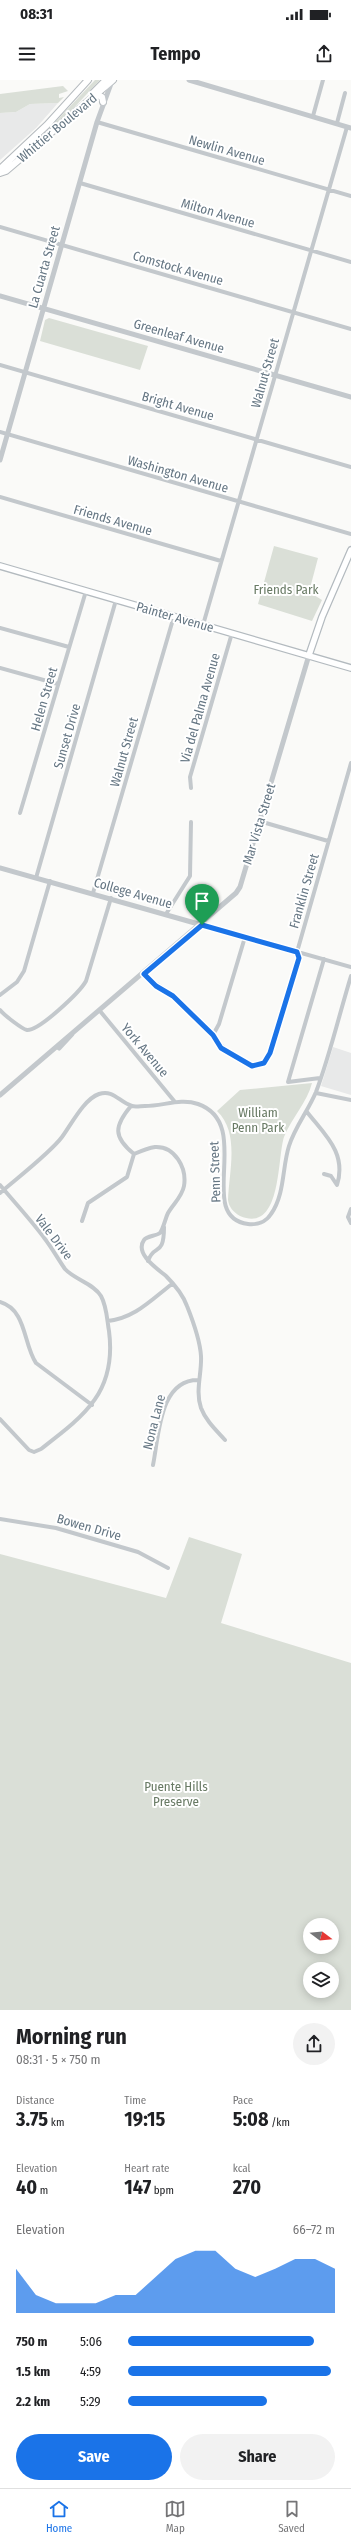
<!DOCTYPE html>
<html lang="en">
<head>
<meta charset="utf-8">
<style>
	:root { --surface:#fff; --page:#f2f2f2; --text:#202124; --muted:#757577; --line:#e0e0e0; --accent:#1a73e8 }
	body { margin:0; font-family:"Fira Sans Condensed",sans-serif; background:var(--page); color:var(--text); height:100vh; display:flex; flex-direction:column; font-size:15px; white-space:nowrap }
	* { box-sizing:border-box; margin:0 }
	p { font-size:13px; color:var(--muted) }
	.icon { flex:none; width:22px; height:22px; fill:none; stroke:currentColor; stroke-width:2; stroke-linecap:round; stroke-linejoin:round }
	.map { position:relative; height:1930px; overflow:hidden }
	.side { display:flex; flex-direction:column; background:var(--surface); flex:1 }
	.side>* { flex:none }
	.needle { width:26px; rotate:106deg }
	.buttons { position:absolute; left:303px; top:1838px; display:grid; gap:8px }
	.buttons a { display:grid; place-items:center; width:36px; height:36px; border-radius:50%; background:var(--surface); box-shadow:0 2px 10px #0003; font-size:20px }
	.pin { position:absolute; display:grid; place-items:center; width:34px; height:34px; color:#fff; margin:-41px -17px; border-radius:50% 50% 50% 0; rotate:-45deg; box-shadow:0 0 4px #0007 }
	.pin .icon { rotate:45deg }
	.round { display:grid; place-items:center; flex:none; width:42px; height:42px; border-radius:21px; background:var(--page) }
	.head { display:flex; align-items:center; justify-content:space-between; height:68px; padding:0 16px }
	h1 { font-size:22px; font-weight:700; line-height:30px }
	.metrics { display:grid; grid-template-columns:repeat(3,1fr); gap:6px; height:68px; padding:4px 16px }
	.metrics div { display:grid; align-content:center }
	.metrics b { font-size:20px; font-weight:700 }
	.metrics small { font-size:11px; font-weight:400 }
	.metrics p { font-size:11px }
	.chart { height:112px; padding:8px 16px }
	.chart p { display:flex; justify-content:space-between }
	.chart svg { width:100%; height:72px; margin-top:4px; fill:var(--accent); opacity:.7 }
	.button { display:flex; gap:8px; margin-top:auto; padding:8px 16px }
	.button a { flex:1; height:46px; border-radius:24px; background:var(--accent); color:#fff; font-size:16px; font-weight:700; line-height:46px; text-align:center }
	.button a+a { background:var(--page); color:var(--text) }
	ul { padding:0 16px; list-style:none; font-size:13px }
	li { display:grid; grid-template-columns:64px 48px 1fr; align-items:center; height:30px }
	li i { height:10px; border-radius:5px; background:var(--accent) }
	.status { display:flex; justify-content:space-between; align-items:center; height:28px; padding:0 20px; background:var(--surface); direction:ltr }
	.status svg { height:11px; fill:currentColor }
	header { display:flex; justify-content:space-between; align-items:center; height:52px; padding:0 16px; background:var(--surface); font-size:18px; font-weight:700 }
	.tabs { display:flex; justify-content:space-around; align-items:center; height:56px; border-top:1px solid var(--line); background:var(--surface); font-size:11px; color:var(--muted) }
	.tabs a { display:grid; justify-items:center; gap:2px }
	.tabs .active { color:var(--accent) }
	.map>svg:first-child { display:block }
	.built { fill:#e8e9e9 }
	.green { fill:#dadfd7; fill-rule:evenodd }
	.lines { fill:none; stroke-linecap:round; stroke-linejoin:round }
	.secondary-casing { stroke:#b3babf; stroke-width:8 }
	.primary-casing { stroke:#b5babe; stroke-width:8 }
	.minor { stroke:#c3c8cc; stroke-width:4 }
	.tertiary { stroke:#c3c8cc; stroke-width:5 }
	.secondary { stroke:#fff; stroke-width:5.5 }
	.primary { stroke:#fff; stroke-width:6 }
	.route-casing { stroke:#fff; stroke-width:8 }
	.route { stroke:#1a73e8; stroke-width:5 }
	.labels { text-anchor:middle; dominant-baseline:central; stroke-width:4; stroke-linejoin:round; paint-order:stroke }
	.street-label { font-size:13px; fill:#657683; stroke:#fff }
	.park-label { font-size:13px; fill:#687a64; stroke:#fff }
</style>
</head>
<body>
<div class="status"><b>08:31</b><svg viewBox="0 0 49 12"><path d="M0 12V9h3v3zM5 12V6h3v6zM10 12V3h3v9zM15 12V0h3v12zM26 1h20v11H26zM47 4h2v5h-2z"/></svg></div>
<header><svg class="icon" aria-label="menu" viewBox="0 0 24 24"><path d="M4 6h16M4 12h16M4 18h16"/></svg>Tempo<svg class="icon" aria-label="share" viewBox="0 0 24 24"><path d="M12 15V3M7 8l5-5 5 5M5 13v7h14v-7"/></svg></header>
<div class="map">
<svg width="351" height="1930" viewBox="0 0 351 1930">
	<rect width="100%" height="100%" fill="#fafaf8"/>
	<!-- built -->
	<path class="built" d="M58,23L36,48L0,80V33L16,32L30,24Z
		M333,967L351,973V1015L321,1006Z"/>
	<!-- green -->
	<path class="green" d="M95,0H100L70,32L43,55Z
		M63,6L68,11L59,14V18L64,17L58,23L30,24L16,32L0,33V14Z
		M49,238L148,266L140,290L40,261L45,240Z
		M274,466L318,478L309,512L322,520L312,541L258,524Z
		M312,1003C307,1023 292,1037 284,1057C277,1078 282,1154 240,1136C233,1132 229,1127 228,1120C229,1091 240,1053 217,1031L240,1010Z
		M189,1457L242,1474L221,1543L351,1583V1930H0V1474L166,1518ZM310,1845H332V1867H310ZM310,1889H332V1911H310Z"/>
	<g class="lines">
		<defs>
			<path id="secondary" d="M0,486L351,588
				M309,575L322,537L351,470"/>
			<path id="primary" d="M93,13L106,0
				M97,15L102,17L103,22
				M0,89L47,45L88,0
				M0,93L6,91L113,0"/>
		</defs>
		<!-- secondary casing -->
		<use href="#secondary" class="secondary-casing"/>
		<!-- primary casing -->
		<use href="#primary" class="primary-casing"/>
		<!-- minor -->
		<path class="minor" d="M313,36L323,0
			M97,42L351,116
			M337,43L345,13
			M80,103L351,182
			M0,147L351,249
			M0,285L351,387
			M0,352L351,454
			M0,417L221,481
			M203,545L347,47
			M0,548L69,567
			M0,588L58,604
			M191,708L190,697L232,553
			M20,733L86,511
			M259,741L328,761
			M36,798L116,520
			M93,813L174,536
			M166,834L190,796L191,742
			M202,845L351,887
			M144,894C153,903 164,908 174,916C201,940 219,972 252,986L264,983L270,973L299,878L297,872L351,683
			M0,915L17,902L24,891L50,801
			M0,930C4,935 22,949 27,950C39,951 80,912 86,901L111,818
			M100,931L175,1022
			M213,955L219,944L245,857
			M320,998L288,1002L324,879
			M316,1013L351,1020
			M131,1026C114,1046 113,1057 134,1074
			M307,1032C325,1055 347,1073 337,1105L331,1096L324,1094
			M134,1074C141,1071 148,1068 155,1067C175,1066 187,1088 184,1106C182,1117 173,1124 168,1133C165,1139 164,1147 160,1153C156,1156 147,1156 144,1160C134,1174 159,1190 166,1196C174,1204 183,1215 187,1226C193,1241 200,1260 201,1276C202,1293 195,1311 201,1328C206,1341 216,1350 225,1360
			M0,1105C15,1123 31,1140 45,1159C52,1168 58,1179 65,1189C75,1200 93,1203 101,1216C107,1227 107,1240 109,1251C117,1312 84,1336 41,1369L34,1372L29,1370L0,1339
			M0,1113C16,1099 50,1073 62,1057C71,1045 84,1019 99,1014C113,1009 119,1022 132,1026C135,1027 141,1026 145,1026C163,1026 181,1018 198,1024C255,1044 194,1137 248,1144C257,1145 266,1142 271,1134C285,1114 282,1088 289,1066C295,1047 308,1031 316,1012C330,975 339,935 351,896
			M351,1129L348,1137L351,1143
			M82,1141L88,1123L127,1097L134,1074
			M148,1181C154,1163 164,1178 164,1147
			M0,1222C27,1230 23,1264 36,1283L92,1325
			M108,1241C135,1238 151,1220 172,1204
			M153,1385C159,1356 159,1299 199,1300
			M0,1439L56,1448L138,1472L168,1488"/>
		<!-- tertiary -->
		<path class="tertiary" d="M189,0L351,48
			M0,216L351,317
			M0,380L97,42L112,1
			M0,788L202,845
			M59,968L72,954
			M0,1015L236,813L240,807L309,575"/>
		<!-- secondary -->
		<use href="#secondary" class="secondary"/>
		<!-- primary -->
		<use href="#primary" class="primary"/>
	</g>
	<g class="lines">
		<defs>
			<path id="route" d="M202,845L297,872L299,878L270,973L264,983L252,986L221,968L213,955L173,916L156,906L144,894Z"/>
		</defs>
		<!-- route casing -->
		<use href="#route" class="route-casing"/>
		<!-- route -->
		<use href="#route" class="route"/>
	</g>
	<g class="labels">
		<!-- street labels -->
		<g class="street-label">
			<text transform="translate(57 48) rotate(-40)">Whittier Boulevard</text>
			<text transform="translate(227 70) rotate(16)">Newlin Avenue</text>
			<text transform="translate(218 133) rotate(16)">Milton Avenue</text>
			<text transform="translate(44 187) rotate(-74)">La Cuarta Street</text>
			<text transform="translate(178 188) rotate(16)">Comstock Avenue</text>
			<text transform="translate(179 256) rotate(16)">Greenleaf Avenue</text>
			<text transform="translate(265 293) rotate(-74)">Walnut Street</text>
			<text transform="translate(178 326) rotate(16)">Bright Avenue</text>
			<text transform="translate(178 394) rotate(16)">Washington Avenue</text>
			<text transform="translate(113 440) rotate(16)">Friends Avenue</text>
			<text transform="translate(175 537) rotate(16)">Painter Avenue</text>
			<text transform="translate(44 619) rotate(-74)">Helen Street</text>
			<text transform="translate(200 628) rotate(-74)">Via del Palma Avenue</text>
			<text transform="translate(67 656) rotate(-74)">Sunset Drive</text>
			<text transform="translate(124 672) rotate(-74)">Walnut Street</text>
			<text transform="translate(259 744) rotate(-73)">Mar Vista Street</text>
			<text transform="translate(304 811) rotate(-74)">Franklin Street</text>
			<text transform="translate(133 813) rotate(16)">College Avenue</text>
			<text transform="translate(145 970) rotate(50)">York Avenue</text>
			<text transform="translate(215 1092) rotate(-92)">Penn Street</text>
			<text transform="translate(54 1157) rotate(53)">Vale Drive</text>
			<text transform="translate(154 1342) rotate(-76)">Nona Lane</text>
			<text transform="translate(89 1447) rotate(16)">Bowen Drive</text>
		</g>
		<!-- park labels -->
		<g class="park-label">
			<text x="286" y="509">Friends Park</text>
			<text x="258" y="1032">William<tspan x="258" dy="15">Penn Park</tspan></text>
			<text x="176" y="1706">Puente Hills<tspan x="176" dy="15">Preserve</tspan></text>
		</g>
	</g>
</svg>
<div class="buttons">
<a><svg class="needle" viewBox="-14 -14 28 28"><path d="M0-13l5 13h-10z" fill="#e53935"/><path d="M0 13l5-13h-10z" fill="#757577"/></svg></a>
<a><svg class="icon" aria-label="layers" viewBox="0 0 24 24"><path d="M12 4l9 5-9 5-9-5zM3 14l9 5 9-5"/></svg></a>
</div>
<div class="pin" style="left:202px;top:845px;background:#1e9e55"><svg class="icon" aria-label="arrive" viewBox="0 0 24 24"><path d="M6 21V4h12l-3 4 3 4H6"/></svg></div>
</div>
<section class="side">
<div class="head"><div><h1>Morning run</h1><p>08:31 · 5 × 750 m</p></div><a class="round"><svg class="icon" aria-label="share" viewBox="0 0 24 24"><path d="M12 15V3M7 8l5-5 5 5M5 13v7h14v-7"/></svg></a></div>
<div class="metrics">
<div><p>Distance</p><b>3.75<small> km</small></b></div>
<div><p>Time</p><b>19:15</b></div>
<div><p>Pace</p><b>5:08<small> /km</small></b></div>
</div>
<div class="metrics">
<div><p>Elevation</p><b>40<small> m</small></b></div>
<div><p>Heart rate</p><b>147<small> bpm</small></b></div>
<div><p>kcal</p><b>270</b></div>
</div>
<div class="chart"><p><span>Elevation</span>66–72 m</p>
<svg viewBox="0 0 160 44" preserveAspectRatio="none"><path d="M0 44V17L10 33L20 38L30 38L40 38L50 33L60 33L70 22L80 11L90 6L100 6L110 17L120 22L130 17L140 11L150 11L160 17V44z"/></svg>
</div>
<ul>
<li><b>750 m</b>5:06<i style="width:90%"></i></li>
<li><b>1.5 km</b>4:59<i style="width:98%"></i></li>
<li><b>2.2 km</b>5:29<i style="width:67%"></i></li>
</ul>
<div class="button"><a>Save</a><a>Share</a></div>
</section>
<nav class="tabs">
<a class="active"><svg class="icon" aria-label="home" viewBox="0 0 24 24"><path d="M3 11l9-7 9 7M6 9v11h12V9"/></svg>Home</a>
<a><svg class="icon" aria-label="map" viewBox="0 0 24 24"><path d="M3 6l6-2 6 2 6-2v14l-6 2-6-2-6 2zM9 4v14M15 6v14"/></svg>Map</a>
<a><svg class="icon" aria-label="saved" viewBox="0 0 24 24"><path d="M7 4h10v16l-5-4-5 4z"/></svg>Saved</a>
</nav>
</body>
</html>
